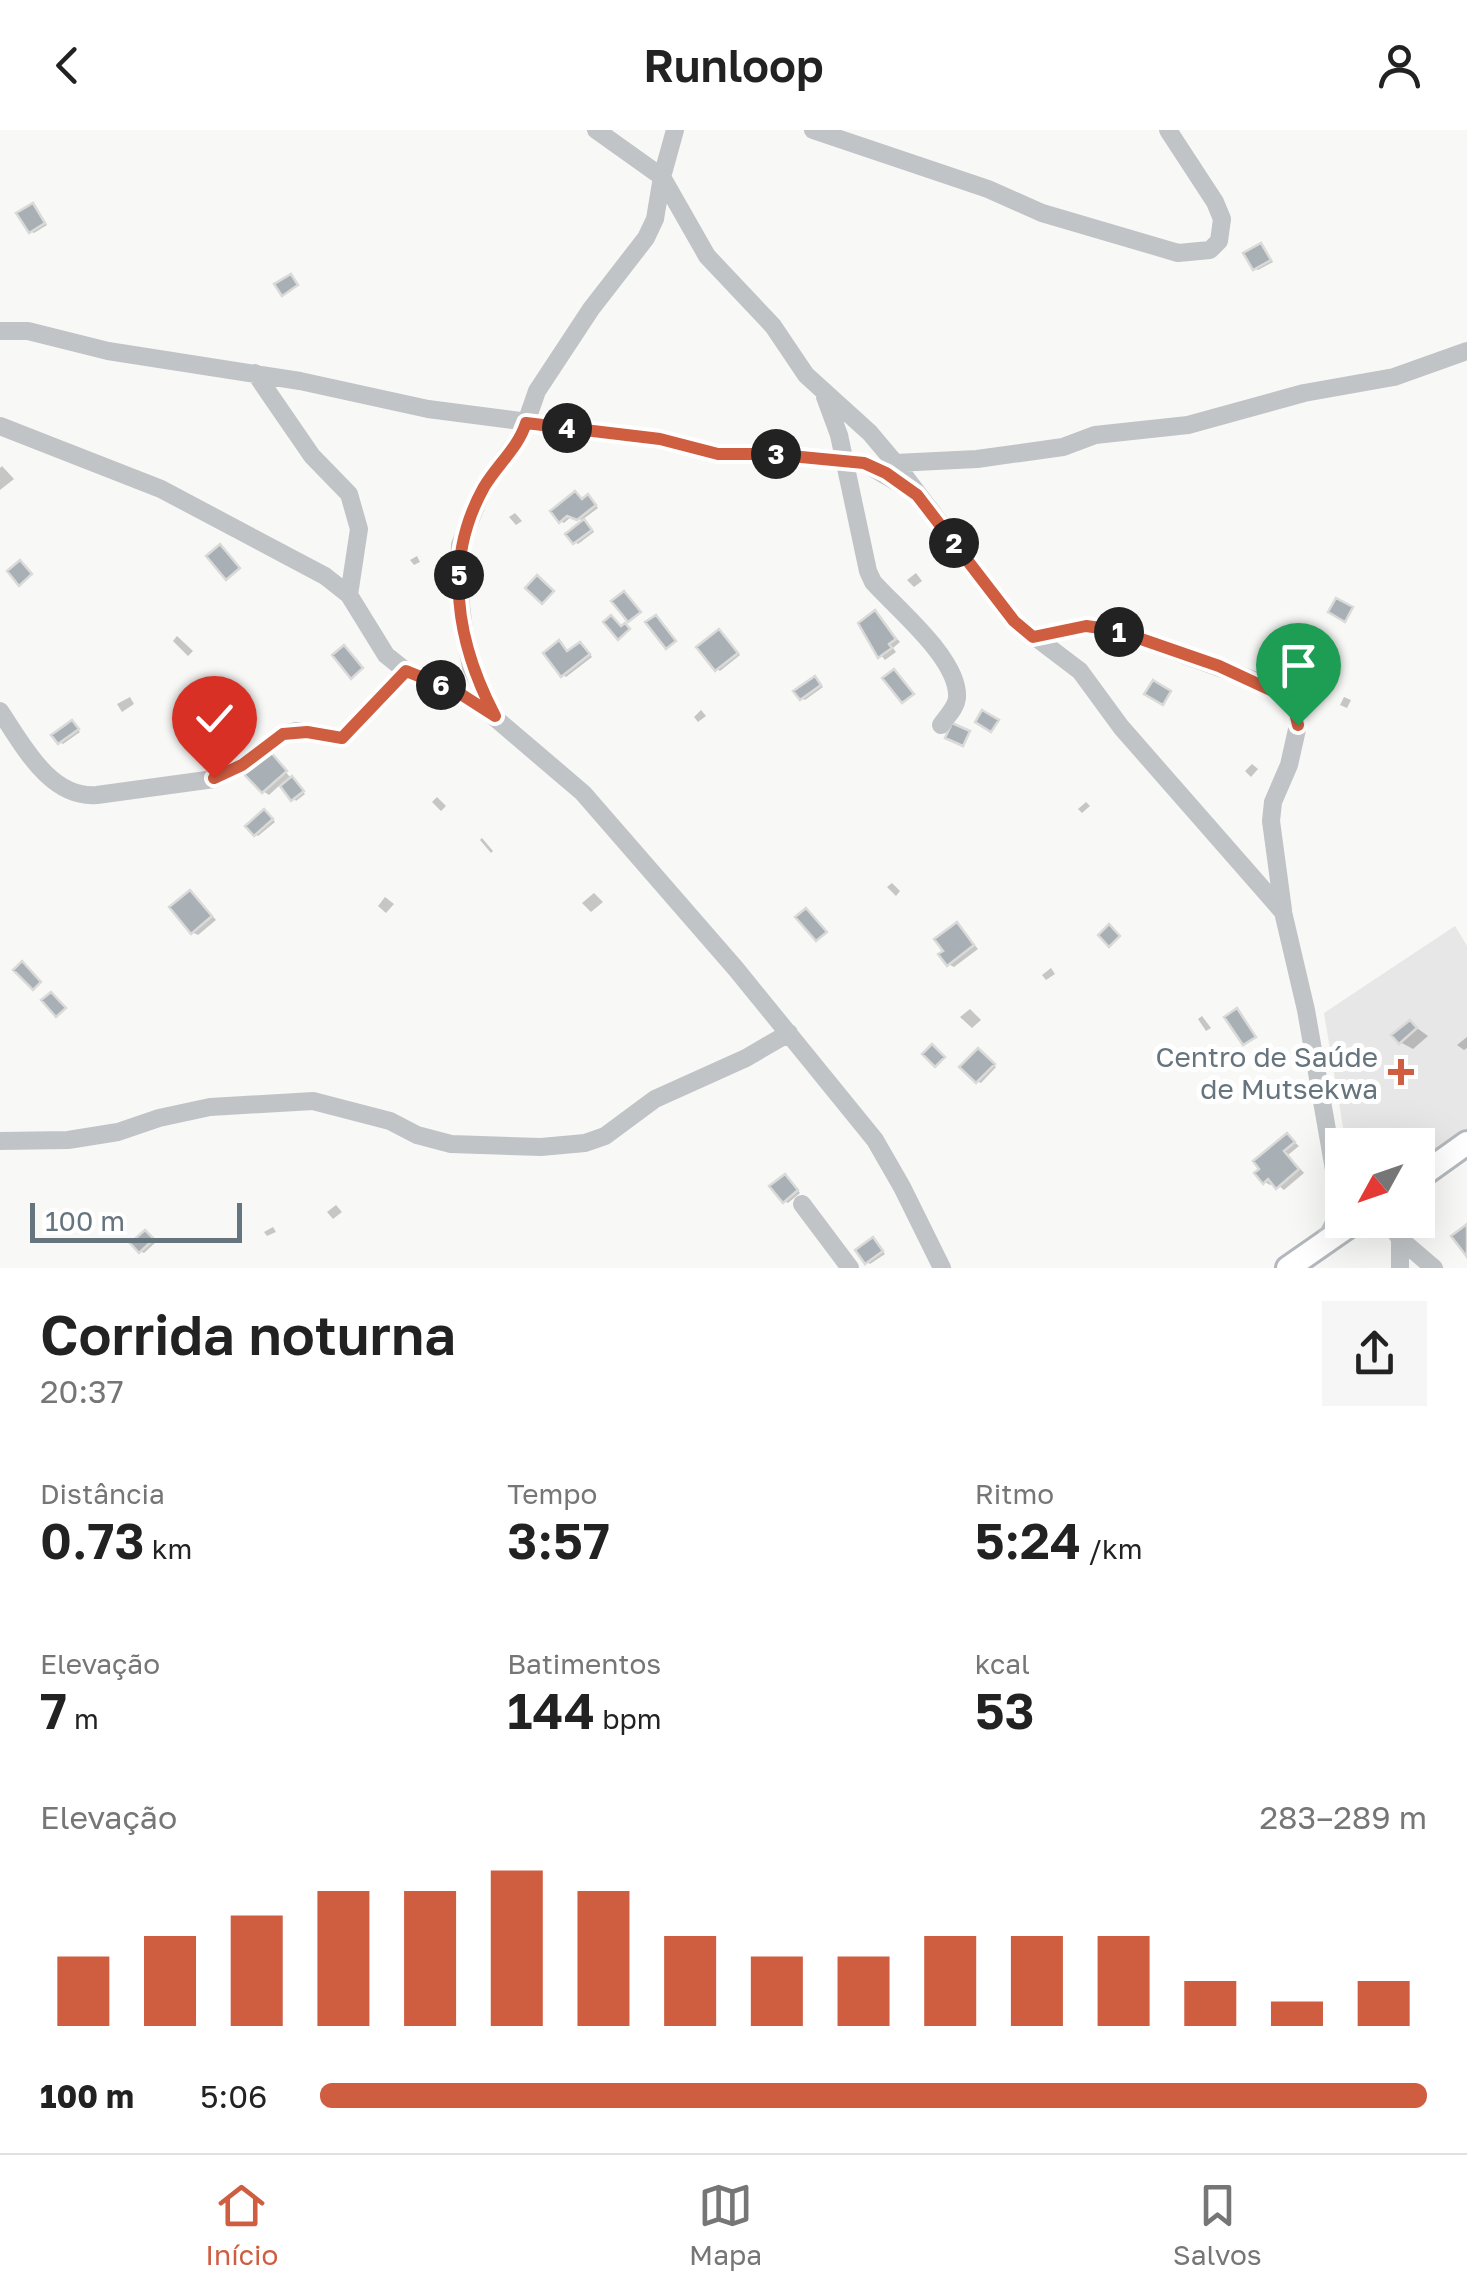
<!DOCTYPE html>
<html lang="pt">
<head>
<meta charset="utf-8">
<style>
	:root { --surface:#fff; --page:#f6f6f6; --text:#222; --muted:#767676; --line:#e0e0e0; --accent:#cf5d40 }
	body { margin:0; font-family:"Golos Text",sans-serif; background:var(--page); color:var(--text); height:100vh; display:flex; flex-direction:column; font-size:38px; white-space:nowrap }
	* { box-sizing:border-box; margin:0 }
	p { font-size:32px; color:var(--muted) }
	.icon { flex:none; width:55px; height:55px; fill:none; stroke:currentColor; stroke-width:2; stroke-linecap:round; stroke-linejoin:round }
	.map { position:relative; height:1138px; overflow:hidden }
	.drawer { display:flex; flex-direction:column; background:var(--surface); flex:1 }
	.drawer>* { flex:none }
	.needle { width:65px; rotate:230deg }
	.buttons { position:absolute; left:1325px; top:998px; display:grid; gap:20px }
	.buttons a { display:grid; place-items:center; width:110px; height:110px; border-radius:0px; background:var(--surface); box-shadow:0 10px 40px #0002; font-size:50px }
	.scale { position:absolute; left:30px; bottom:25px; width:212px; box-sizing:border-box; padding-left:10px; border:5px solid #66747e; border-top:0; font-size:28px; line-height:35px; white-space:nowrap; color:#66747e; -webkit-text-stroke:8px #fff; paint-order:stroke }
	.pin { position:absolute; display:grid; place-items:center; width:85px; height:85px; color:#fff; margin:-102px -42px; border-radius:50% 50% 50% 0; rotate:-45deg; box-shadow:0 0 10px #0007 }
	.pin .icon { rotate:45deg }
	.km { position:absolute; width:50px; height:50px; margin:-25px; border-radius:50%; background:#222; color:#fff; font-size:28px; line-height:50px; text-align:center }
	.round { display:grid; place-items:center; flex:none; width:105px; height:105px; border-radius:0px; background:var(--page) }
	.headline { display:flex; align-items:center; justify-content:space-between; height:170px; padding:0 40px }
	h1 { font-size:55px; font-weight:600; line-height:75px }
	.metrics { display:grid; grid-template-columns:repeat(3,1fr); gap:15px; height:170px; padding:10px 40px }
	.metrics div { display:grid; align-content:center }
	.metrics b { font-size:50px; font-weight:600 }
	.metrics small { font-size:28px; font-weight:400 }
	.metrics p { font-size:28px }
	.chart { height:280px; padding:20px 40px }
	.chart p { display:flex; justify-content:space-between }
	.chart svg { width:100%; height:180px; margin-top:10px; stroke:var(--accent); stroke-width:6 }
	ul { padding:0 40px; list-style:none; font-size:32px }
	li { display:grid; grid-template-columns:160px 120px 1fr; align-items:center; height:75px }
	li i { height:25px; border-radius:12px; background:var(--accent) }
	header { display:flex; justify-content:space-between; align-items:center; height:130px; padding:0 40px; background:var(--surface); font-size:45px; font-weight:600 }
	.menu { display:flex; justify-content:space-around; align-items:center; height:140px; border-top:2px solid var(--line); background:var(--surface); font-size:28px; color:var(--muted) }
	.menu a { display:grid; justify-items:center; gap:5px }
	.menu .selected { color:var(--accent) }
	.map>svg:first-child { display:block }
	.built { fill:#e6e7e6 }
	.shadow { fill:#0003 }
	.building { fill:#a8afb5; stroke:#dadad9; stroke-width:2.5 }
	.lines { fill:none; stroke-linecap:round; stroke-linejoin:round }
	.secondary-casing { stroke:#b3b8bc; stroke-width:28 }
	.street { stroke:#c0c4c7; stroke-width:18 }
	.secondary { stroke:#fff; stroke-width:22 }
	.route-casing { stroke:#fff; stroke-width:20 }
	.route { stroke:#cf5d40; stroke-width:12 }
	.poi-dot { fill:#cf5d40; stroke:#fff; stroke-width:4 }
	.labels { text-anchor:middle; dominant-baseline:central; stroke-width:10; stroke-linejoin:round; paint-order:stroke }
	.poi-label { font-size:28px; fill:#66747e; stroke:#fff; text-anchor:end }
</style>
</head>
<body>
<header><svg class="icon" aria-label="back" viewBox="0 0 24 24"><path d="M15 5l-7 7 7 7"/></svg>Runloop<svg class="icon" aria-label="person" viewBox="0 0 24 24"><circle cx="12" cy="8" r="4"/><path d="M4 21q1-7 8-7t8 7"/></svg></header>
<div class="map">
<svg width="1467" height="1138" viewBox="0 0 1467 1138">
	<rect width="100%" height="100%" fill="#f8f8f6"/>
	<!-- built -->
	<path class="built" d="M1455,796L1467,816V1001L1418,1034V1015H1346L1324,883Z"/>
	<!-- shadow -->
	<path class="shadow" d="M33,76L47,95L34,103L30,101Z
		M1261,116L1273,132L1258,140L1254,138Z
		M2,336L14,349L0,360V338Z
		M591,369L598,378L582,390L571,387L564,393L561,391L583,371Z
		M515,383L522,391L516,395L509,387Z
		M588,394L594,402L578,414L575,412Z
		M417,426L420,432L414,435L410,430Z
		M916,443L922,451L914,457L907,450Z
		M875,483L900,512L893,518L896,522L885,530L868,511L872,509Z
		M722,504L740,525L720,541L717,539Z
		M177,506L193,521L188,526L173,511Z
		M584,516L592,527L566,547L563,545L569,524Z
		M815,549L823,557L805,570L801,568Z
		M130,567L134,574L122,582L117,574Z
		M1344,567L1351,570L1347,578L1340,575Z
		M701,580L706,586L698,592L694,587Z
		M75,595L80,602L63,614L60,612Z
		M268,622L305,664L296,671L281,654L269,665L263,661Z
		M1252,634L1258,639L1251,647L1245,641Z
		M437,667L446,676L441,681L432,672Z
		M1086,672L1090,676L1082,683L1078,679Z
		M268,684L275,692L258,706L255,704Z
		M482,708L493,721L491,723L480,710Z
		M892,753L900,761L896,766L887,757Z
		M191,763L216,790L198,805L192,802Z
		M594,763L603,772L591,782L582,773Z
		M385,767L394,774L386,783L378,776Z
		M957,795L978,819L954,837L948,834Z
		M1051,838L1055,844L1046,850L1042,845Z
		M970,879L981,890L972,898L960,887Z
		M1202,886L1211,898L1206,901L1198,889Z
		M1410,893L1428,906L1413,919L1400,912Z
		M1467,907V918L1464,920L1457,915Z
		M981,922L996,937L981,953L977,951Z
		M1287,1006L1299,1016L1288,1025L1304,1043L1284,1060L1274,1052L1270,1055L1265,1052Z
		M788,1049L800,1063L788,1073L785,1071Z
		M336,1075L342,1082L333,1089L327,1082Z
		M273,1097L276,1102L267,1106L264,1102Z
		M149,1104L156,1112L144,1123L140,1121Z
		M873,1110L885,1124L870,1134L867,1132Z"/>
	<!-- building -->
	<path class="building" d="M33,73L45,93L29,103L16,83Z
		M1261,113L1271,130L1253,140L1243,123Z
		M291,144L298,155L282,166L274,154Z
		M575,361L582,369L588,364L596,375L577,390L567,386L559,393L550,381Z
		M584,389L592,400L573,414L565,404Z
		M220,414L240,438L226,450L206,426Z
		M20,430L32,444L19,456L7,441Z
		M537,445L554,461L542,474L525,458Z
		M624,461L641,482L628,492L611,471Z
		M1336,468L1353,477L1345,492L1328,482Z
		M875,480L896,509L889,514L892,518L878,528L858,493Z
		M611,485L621,496L625,493L630,499L618,510L603,492Z
		M656,485L676,511L666,519L645,492Z
		M719,499L738,523L715,541L696,517Z
		M559,510L567,521L580,512L590,524L561,547L543,523Z
		M344,515L363,538L351,549L332,525Z
		M1307,536L1323,542L1316,561L1300,555Z
		M894,539L914,564L902,573L882,548Z
		M815,546L821,555L800,570L793,561Z
		M1153,550L1171,561L1163,575L1144,564Z
		M982,580L999,590L991,602L975,592Z
		M72,590L79,599L58,614L51,605Z
		M952,593L970,601L963,616L945,608Z
		M268,619L287,641L262,663L242,642Z
		M292,646L304,661L291,671L280,656Z
		M264,679L273,689L254,706L245,696Z
		M190,760L212,786L191,804L169,777Z
		M806,778L827,802L816,811L795,787Z
		M957,792L974,815L947,836L938,824L943,821L934,809Z
		M1109,794L1120,806L1109,817L1098,805Z
		M22,831L41,852L33,860L13,840Z
		M51,862L66,878L56,887L41,870Z
		M1237,878L1256,907L1243,915L1224,887Z
		M1410,890L1417,898L1399,914L1391,905Z
		M932,914L945,927L935,937L922,924Z
		M978,918L995,934L976,953L959,937Z
		M1287,1003L1295,1012L1284,1021L1299,1039L1276,1059L1268,1049L1263,1054L1254,1043L1259,1039L1253,1031Z
		M785,1044L798,1060L783,1073L769,1056Z
		M1467,1094V1127L1451,1106Z
		M145,1100L154,1109L139,1123L130,1113Z
		M873,1107L883,1121L865,1134L855,1120Z"/>
	<g class="lines">
		<defs>
			<path id="secondary" d="M1418,1048L1467,1013
				M1288,1138L1357,1090"/>
		</defs>
		<!-- secondary casing -->
		<use href="#secondary" class="secondary-casing"/>
		<!-- street -->
		<path class="street" d="M596,0L662,47L707,126L773,196L806,245L870,303L891,328L1014,491L1080,541L1121,597L1283,782L1306,880L1340,1074L1335,1091L1323,1113
			M813,0L988,59L1042,83L1178,123L1210,120L1219,111L1222,89L1215,72L1168,0
			M0,201H28L108,221L300,251L428,279L660,309L718,324H770L864,333L905,357
			M255,243L312,326L349,364L359,399L349,465
			M825,267L839,305L868,441L873,452C897,479 960,530 957,568C956,578 947,586 941,595
			M0,296L161,359L325,446L349,465L386,525L406,541L474,570L583,663L736,839L875,1010L902,1057L942,1138
			M895,333L977,329L1063,317L1095,305L1188,295L1304,263L1394,247L1467,221
			M1033,507L1086,496L1115,500L1256,551L1292,570L1298,595L1289,635L1273,672L1271,691L1283,780
			M0,581C23,615 50,669 97,665L214,649L242,635L283,604L296,601L342,607L406,541
			M493,581L471,537L464,500L459,458L460,415L485,354L522,304L537,261L591,179L646,108L655,89L662,47L675,0
			M0,1011L68,1010L118,1002L159,988L210,977L313,971L390,991L417,1005L451,1014L541,1017L585,1013L605,1006L655,969L746,928L789,903
			M802,1074L850,1138
			M1388,1090L1400,1109V1138
			M1400,1109L1434,1138"/>
		<!-- secondary -->
		<use href="#secondary" class="secondary"/>
	</g>
	<g class="lines">
		<defs>
			<path id="route" d="M214,648L242,635L283,604L307,602L342,608L406,541L456,561L495,586C457,513 442,432 484,357C497,335 518,318 526,293L660,309L718,324H770L864,333L886,343L917,365L1014,491L1033,507L1086,496L1115,500L1219,536L1292,570L1298,595"/>
		</defs>
		<!-- route casing -->
		<use href="#route" class="route-casing"/>
		<!-- route -->
		<use href="#route" class="route"/>
	</g>
	<!-- markers -->
	<path class="poi-dot" d="M1396 927h10v10h10v10h-10v10h-10v-10h-10v-10h10z"/>
	<g class="labels">
		<!-- poi labels -->
		<g class="poi-label">
			<text x="1378" y="926">Centro de Saúde<tspan x="1378" dy="32">de Mutsekwa</tspan></text>
		</g>
	</g>
</svg>
<div class="buttons">
<a><svg class="needle" viewBox="-14 -14 28 28"><path d="M0-13l5 13h-10z" fill="#e53935"/><path d="M0 13l5-13h-10z" fill="#767676"/></svg></a>
</div>
<div class="scale">100 m</div>
<div class="pin" style="left:1298px;top:595px;background:#1e9e55"><svg class="icon" aria-label="arrive" viewBox="0 0 24 24"><path d="M6 21V4h12l-3 4 3 4H6"/></svg></div>
<div class="pin" style="left:214px;top:648px;background:#d93025"><svg class="icon" aria-label="check" viewBox="0 0 24 24"><path d="M5 12l5 5 9-10"/></svg></div>
<b class="km" style="left:1119px;top:502px">1</b>
<b class="km" style="left:954px;top:413px">2</b>
<b class="km" style="left:776px;top:324px">3</b>
<b class="km" style="left:567px;top:298px">4</b>
<b class="km" style="left:459px;top:445px">5</b>
<b class="km" style="left:441px;top:555px">6</b>
</div>
<section class="drawer">
<div class="headline"><div><h1>Corrida noturna</h1><p>20:37</p></div><a class="round"><svg class="icon" aria-label="share" viewBox="0 0 24 24"><path d="M12 15V3M7 8l5-5 5 5M5 13v7h14v-7"/></svg></a></div>
<div class="metrics">
<div><p>Distância</p><b>0.73<small> km</small></b></div>
<div><p>Tempo</p><b>3:57</b></div>
<div><p>Ritmo</p><b>5:24<small> /km</small></b></div>
</div>
<div class="metrics">
<div><p>Elevação</p><b>7<small> m</small></b></div>
<div><p>Batimentos</p><b>144<small> bpm</small></b></div>
<div><p>kcal</p><b>53</b></div>
</div>
<div class="chart"><p><span>Elevação</span>283–289 m</p>
<svg viewBox="0 0 160 44" preserveAspectRatio="none"><path d="M5 44V27M15 44V22M25 44V17M35 44V11M45 44V11M55 44V6M65 44V11M75 44V22M85 44V27M95 44V27M105 44V22M115 44V22M125 44V22M135 44V33M145 44V38M155 44V33"/></svg>
</div>
<ul>
<li><b>100 m</b>5:06<i style="width:100%"></i></li>
</ul>
</section>
<nav class="menu">
<a class="selected"><svg class="icon" aria-label="home" viewBox="0 0 24 24"><path d="M3 11l9-7 9 7M6 9v11h12V9"/></svg>Início</a>
<a><svg class="icon" aria-label="map" viewBox="0 0 24 24"><path d="M3 6l6-2 6 2 6-2v14l-6 2-6-2-6 2zM9 4v14M15 6v14"/></svg>Mapa</a>
<a><svg class="icon" aria-label="saved" viewBox="0 0 24 24"><path d="M7 4h10v16l-5-4-5 4z"/></svg>Salvos</a>
</nav>
</body>
</html>
